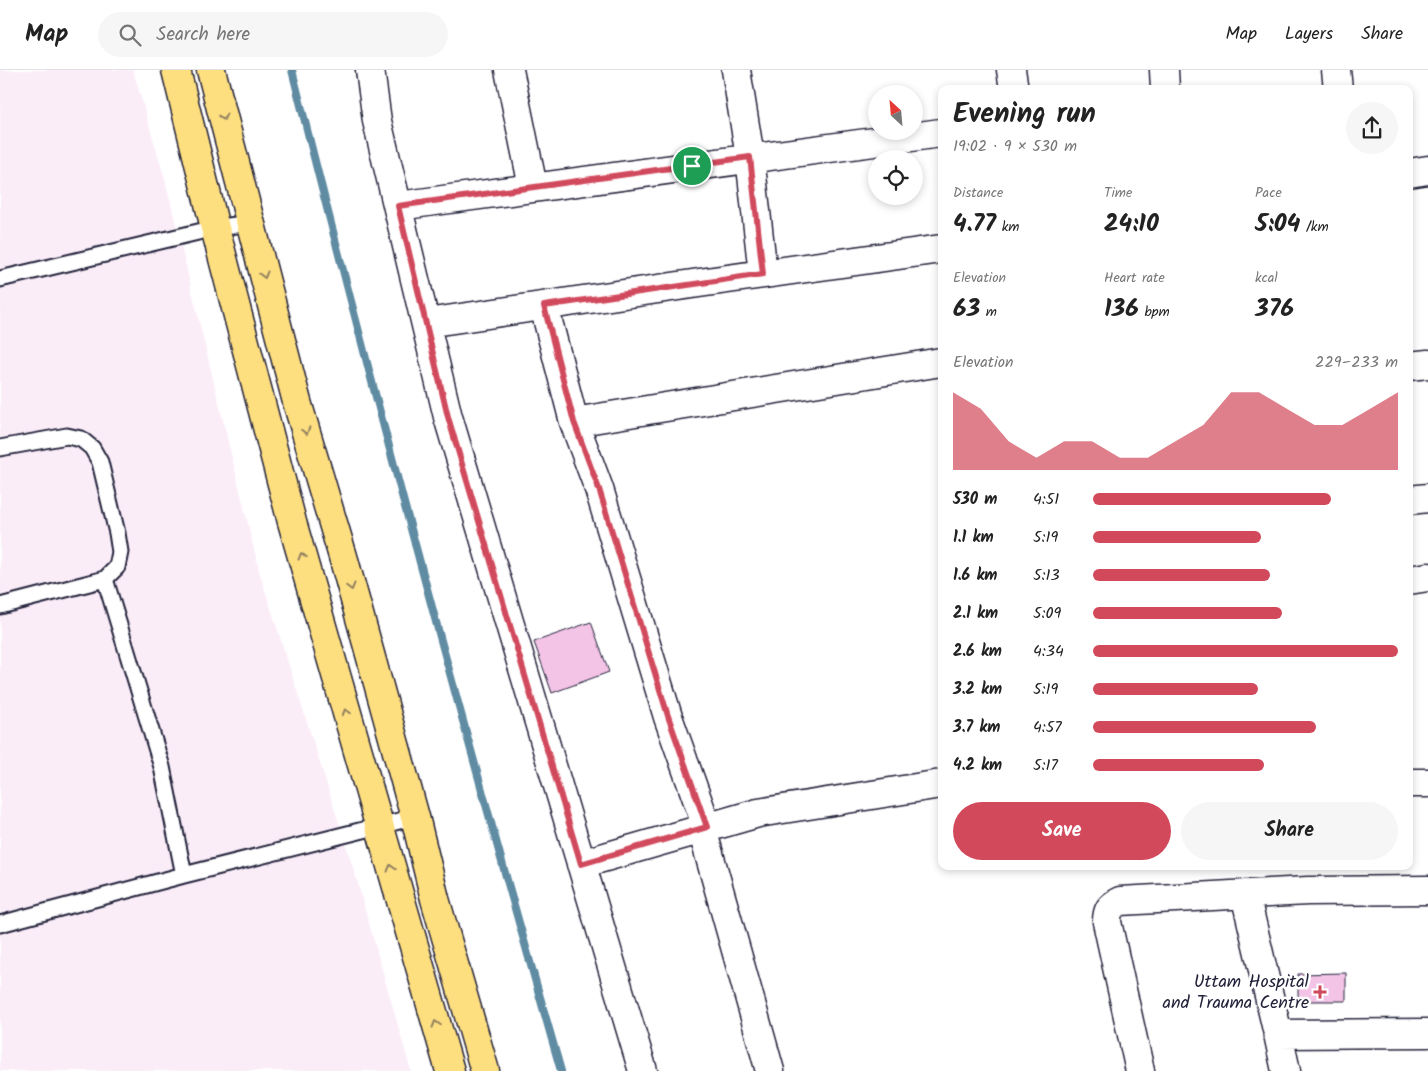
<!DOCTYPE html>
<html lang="en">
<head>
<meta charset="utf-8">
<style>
	:root { --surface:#fff; --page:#f6f6f6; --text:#222; --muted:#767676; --line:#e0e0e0; --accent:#d1495b }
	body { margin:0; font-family:Kalam,sans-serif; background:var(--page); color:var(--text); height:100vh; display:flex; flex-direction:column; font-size:19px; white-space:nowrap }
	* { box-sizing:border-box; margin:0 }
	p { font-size:16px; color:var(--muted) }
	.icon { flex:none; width:28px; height:28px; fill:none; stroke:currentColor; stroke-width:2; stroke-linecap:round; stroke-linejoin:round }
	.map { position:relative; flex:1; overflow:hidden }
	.details { position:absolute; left:938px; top:15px; width:475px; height:785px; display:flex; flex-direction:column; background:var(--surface); border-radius:10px; box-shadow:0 2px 8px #0003 }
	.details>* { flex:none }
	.needle { width:32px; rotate:334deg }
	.buttons { position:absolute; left:868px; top:15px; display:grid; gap:10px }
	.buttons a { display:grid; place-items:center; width:55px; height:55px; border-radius:50%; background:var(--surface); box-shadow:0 2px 8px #0003; font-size:25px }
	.pin { position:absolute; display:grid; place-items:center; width:42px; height:42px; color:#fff; margin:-21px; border:2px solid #fff; border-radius:50%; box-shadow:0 1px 5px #0007 }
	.round { display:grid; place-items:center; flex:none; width:52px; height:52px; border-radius:26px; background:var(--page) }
	.headline { display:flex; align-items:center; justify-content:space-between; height:85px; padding:0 15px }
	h1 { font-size:28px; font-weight:800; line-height:38px }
	.stats { display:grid; grid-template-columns:repeat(3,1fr); gap:8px; height:85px; padding:5px 15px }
	.stats div { display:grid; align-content:center }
	.stats b { font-size:25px; font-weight:800 }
	.stats small { font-size:14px; font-weight:400 }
	.stats p { font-size:14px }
	.chart { height:140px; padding:10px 15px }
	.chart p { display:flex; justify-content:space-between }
	.chart svg { width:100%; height:90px; margin-top:5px; fill:var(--accent); opacity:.7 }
	.primary-button { display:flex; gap:10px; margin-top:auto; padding:10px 15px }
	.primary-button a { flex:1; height:58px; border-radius:30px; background:var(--accent); color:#fff; font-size:20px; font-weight:800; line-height:58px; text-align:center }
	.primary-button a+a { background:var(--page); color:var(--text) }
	ul { padding:0 15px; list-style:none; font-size:16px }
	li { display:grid; grid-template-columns:80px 60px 1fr; align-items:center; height:38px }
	li i { height:12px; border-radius:6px; background:var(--accent) }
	header { display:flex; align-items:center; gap:30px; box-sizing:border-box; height:70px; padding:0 25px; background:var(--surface); border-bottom:1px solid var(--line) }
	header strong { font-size:24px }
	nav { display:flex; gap:28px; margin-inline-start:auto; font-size:18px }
	.search { width:350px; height:45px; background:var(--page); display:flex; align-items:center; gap:12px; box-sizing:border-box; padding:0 18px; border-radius:28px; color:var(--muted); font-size:19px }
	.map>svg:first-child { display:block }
	.built { fill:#fbedf8 }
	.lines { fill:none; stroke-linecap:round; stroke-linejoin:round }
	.stream { stroke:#608ca3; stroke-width:8 }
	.building { fill:#f3c4e6; stroke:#22223b }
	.service-casing { stroke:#22223b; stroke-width:19 }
	.minor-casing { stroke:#22223b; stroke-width:31 }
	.trunk-casing { stroke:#22223b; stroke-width:31 }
	.service { stroke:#fff; stroke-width:15 }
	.minor { stroke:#fff; stroke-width:28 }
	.trunk { stroke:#fedf80; stroke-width:28 }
	.oneway { stroke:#90805e }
	.route-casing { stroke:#fff; stroke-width:10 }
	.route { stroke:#d1495b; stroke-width:6 }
	.poi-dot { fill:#d1495b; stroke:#fff; stroke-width:2 }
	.labels { text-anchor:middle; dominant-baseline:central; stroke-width:5; stroke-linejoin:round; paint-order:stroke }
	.poi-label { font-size:18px; fill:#22223b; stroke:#fff; text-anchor:end }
</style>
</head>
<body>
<header>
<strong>Map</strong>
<div class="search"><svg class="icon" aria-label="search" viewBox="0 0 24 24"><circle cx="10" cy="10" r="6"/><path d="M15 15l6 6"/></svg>Search here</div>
<nav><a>Map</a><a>Layers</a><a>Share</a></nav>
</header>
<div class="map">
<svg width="1428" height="1001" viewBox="0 0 1428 1001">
	<rect width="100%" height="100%" fill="#fff"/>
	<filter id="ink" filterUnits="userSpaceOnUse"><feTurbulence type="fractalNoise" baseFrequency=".02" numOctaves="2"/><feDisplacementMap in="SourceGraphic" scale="10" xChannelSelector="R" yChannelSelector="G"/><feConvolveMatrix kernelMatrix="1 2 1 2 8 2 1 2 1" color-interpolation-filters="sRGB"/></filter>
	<g filter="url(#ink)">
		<!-- built -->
		<path class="built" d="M0,0H133L165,109L260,504L353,797L411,1001H0Z"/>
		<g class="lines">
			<!-- stream -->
			<path class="stream" d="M292,0C376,335 466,669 561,1001"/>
		</g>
		<!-- building -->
		<path class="building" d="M591,552L609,602L552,623L534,572Z
			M1346,903V931H1298V904Z"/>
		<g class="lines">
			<defs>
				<path id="service" d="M0,209L215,158L250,153
					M0,378L67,366L81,369L92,378L100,392L117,463L120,482L117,497L105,509L0,536
					M105,509L162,697L184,805
					M0,854L184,805L415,747"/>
				<path id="minor" d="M370,0L377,51L448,347L643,1001
					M509,0L533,117
					M736,0L750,87L763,204
					M1011,0L1014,19
					M1164,0L1165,19
					M1336,0L1338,19
					M1409,103L1428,100
					M398,136L941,63
					M544,236L574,352L599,419L668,647L707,757
					M426,253L699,213L941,179
					M1409,296L1428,294
					M574,352L941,292
					M1409,430L1428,428
					M1409,510L1428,507
					M1409,713H1428
					M702,759L770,1001
					M581,794L758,743L941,714
					M1245,824L1278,964
					M1140,1001L1107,852C1107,840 1110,836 1120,831L1308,821L1428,820
					M1286,1001L1278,964L1428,963"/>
				<path id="trunk" d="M176,0L215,158L292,452L450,1001
					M211,0L297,332L344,490L415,747L435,829L485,1001"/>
			</defs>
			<!-- service casing -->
			<use href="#service" class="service-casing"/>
			<!-- minor casing -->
			<use href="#minor" class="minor-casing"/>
			<!-- trunk casing -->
			<use href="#trunk" class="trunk-casing"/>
			<!-- service -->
			<use href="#service" class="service"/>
			<!-- minor -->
			<use href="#minor" class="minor"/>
			<!-- trunk -->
			<use href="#trunk" class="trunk"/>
		</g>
		<!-- one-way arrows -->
		<defs><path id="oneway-chevron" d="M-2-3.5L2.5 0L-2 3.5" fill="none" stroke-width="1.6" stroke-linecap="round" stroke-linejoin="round" transform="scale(1.25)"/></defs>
		<g class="oneway">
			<use href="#oneway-chevron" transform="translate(223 47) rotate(76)"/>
			<use href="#oneway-chevron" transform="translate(264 205) rotate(75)"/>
			<use href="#oneway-chevron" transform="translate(306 361) rotate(74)"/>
			<use href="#oneway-chevron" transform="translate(302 486) rotate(-106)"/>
			<use href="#oneway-chevron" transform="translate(351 517) rotate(75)"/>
			<use href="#oneway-chevron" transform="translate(346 642) rotate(-106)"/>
			<use href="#oneway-chevron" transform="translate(391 798) rotate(-106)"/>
			<use href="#oneway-chevron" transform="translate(436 954) rotate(-106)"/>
		</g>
	</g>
	<g class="lines" filter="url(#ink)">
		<defs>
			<path id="route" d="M750,87L763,204L544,236L574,352L599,419L668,646L707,757L581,794L448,347L398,136Z"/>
		</defs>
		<!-- route casing -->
		<use href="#route" class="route-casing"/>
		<!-- route -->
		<use href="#route" class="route"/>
	</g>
	<!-- markers -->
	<path class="poi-dot" d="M1317.5 914.5h5v5h5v5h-5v5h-5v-5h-5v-5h5z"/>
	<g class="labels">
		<!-- poi labels -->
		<g class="poi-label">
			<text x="1309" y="912">Uttam Hospital<tspan x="1309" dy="21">and Trauma Centre</tspan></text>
		</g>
	</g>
</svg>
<div class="buttons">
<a><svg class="needle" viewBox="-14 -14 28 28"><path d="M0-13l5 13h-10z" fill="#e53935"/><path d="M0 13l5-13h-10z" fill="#767676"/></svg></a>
<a><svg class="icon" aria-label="locate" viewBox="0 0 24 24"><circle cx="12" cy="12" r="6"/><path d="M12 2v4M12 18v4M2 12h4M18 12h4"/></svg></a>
</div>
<div class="pin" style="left:692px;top:96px;background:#1e9e55"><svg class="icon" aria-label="arrive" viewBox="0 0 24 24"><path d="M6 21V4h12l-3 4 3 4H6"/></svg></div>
<section class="details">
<div class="headline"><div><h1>Evening run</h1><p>19:02 · 9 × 530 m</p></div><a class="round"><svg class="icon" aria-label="share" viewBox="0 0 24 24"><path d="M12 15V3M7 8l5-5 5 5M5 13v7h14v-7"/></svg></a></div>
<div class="stats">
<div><p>Distance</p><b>4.77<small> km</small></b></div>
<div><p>Time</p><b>24:10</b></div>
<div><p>Pace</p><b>5:04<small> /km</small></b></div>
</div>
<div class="stats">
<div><p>Elevation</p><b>63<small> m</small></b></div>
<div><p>Heart rate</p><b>136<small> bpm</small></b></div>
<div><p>kcal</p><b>376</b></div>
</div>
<div class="chart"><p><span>Elevation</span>229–233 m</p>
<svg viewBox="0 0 160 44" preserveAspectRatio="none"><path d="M0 44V6L10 14L20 30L30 38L40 30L50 30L60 38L70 38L80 30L90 22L100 6L110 6L120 14L130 22L140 22L150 14L160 6V44z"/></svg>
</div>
<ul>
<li><b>530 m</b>4:51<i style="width:78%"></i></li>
<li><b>1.1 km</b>5:19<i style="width:55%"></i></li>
<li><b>1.6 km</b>5:13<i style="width:58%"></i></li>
<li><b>2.1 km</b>5:09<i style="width:62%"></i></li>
<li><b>2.6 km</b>4:34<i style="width:100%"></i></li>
<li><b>3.2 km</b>5:19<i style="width:54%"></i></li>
<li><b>3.7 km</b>4:57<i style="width:73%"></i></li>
<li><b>4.2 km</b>5:17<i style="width:56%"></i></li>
</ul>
<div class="primary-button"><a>Save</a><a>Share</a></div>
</section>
</div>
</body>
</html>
